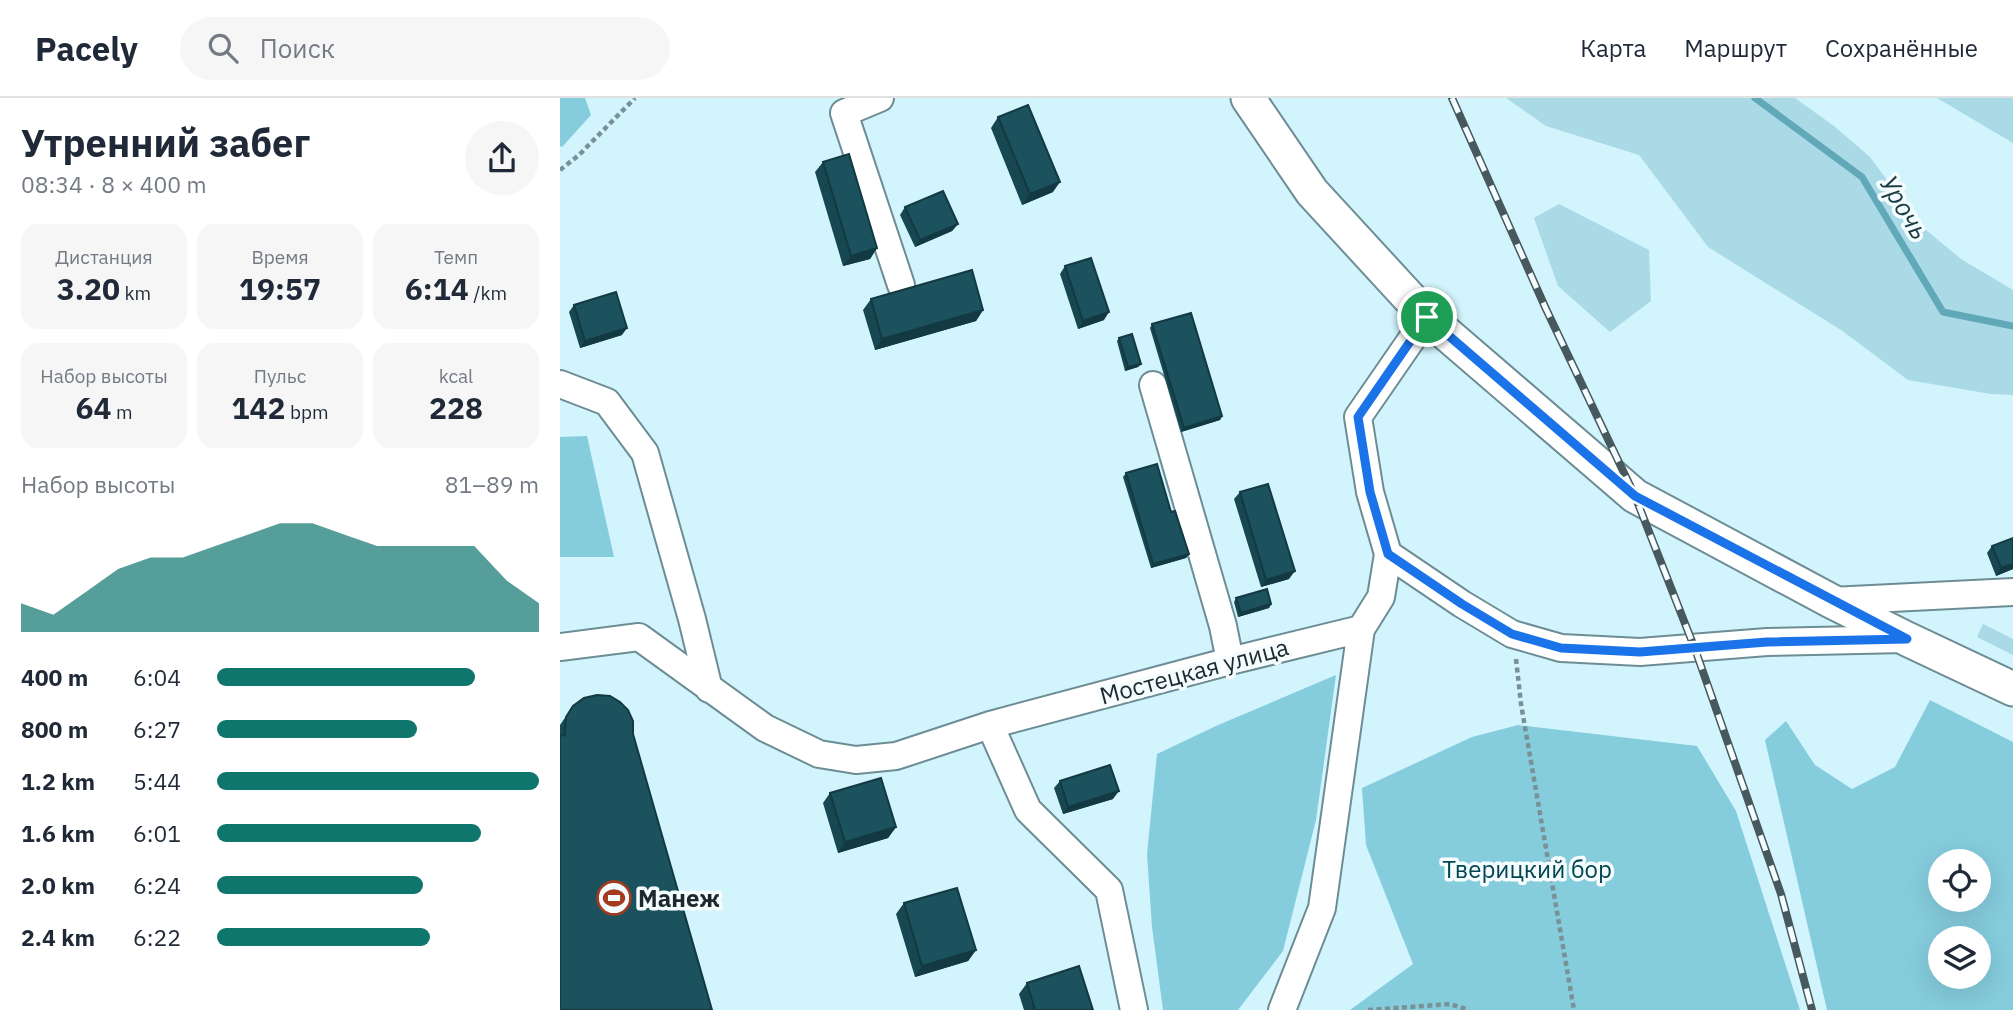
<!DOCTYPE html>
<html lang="ru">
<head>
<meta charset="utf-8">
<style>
	:root { --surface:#fff; --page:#f6f6f7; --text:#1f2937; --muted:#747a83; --line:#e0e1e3; --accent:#0f766e }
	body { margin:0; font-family:"IBM Plex Sans",sans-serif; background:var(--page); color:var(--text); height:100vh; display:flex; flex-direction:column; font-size:26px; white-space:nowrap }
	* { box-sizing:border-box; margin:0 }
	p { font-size:23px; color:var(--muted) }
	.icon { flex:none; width:38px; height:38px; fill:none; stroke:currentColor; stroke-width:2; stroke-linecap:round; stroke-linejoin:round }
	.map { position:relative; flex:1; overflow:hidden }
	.panel { display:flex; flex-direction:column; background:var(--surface); width:560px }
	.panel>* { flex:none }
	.buttons { position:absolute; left:1368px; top:751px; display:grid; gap:14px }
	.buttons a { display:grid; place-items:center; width:63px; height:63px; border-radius:50%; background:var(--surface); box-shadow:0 7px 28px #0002; font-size:35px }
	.pin { position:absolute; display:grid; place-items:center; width:60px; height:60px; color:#fff; margin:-30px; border:4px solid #fff; border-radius:50%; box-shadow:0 2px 7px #0007 }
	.round { display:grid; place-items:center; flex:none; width:74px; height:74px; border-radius:37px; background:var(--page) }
	.overview { display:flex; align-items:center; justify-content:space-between; height:119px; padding:0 21px }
	h1 { font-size:38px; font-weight:700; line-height:52px }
	.figures { display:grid; grid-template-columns:repeat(3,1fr); gap:10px; height:119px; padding:7px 21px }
	.figures div { display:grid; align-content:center; border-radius:18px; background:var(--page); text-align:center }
	.figures b { font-size:30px; font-weight:700 }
	.figures small { font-size:19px; font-weight:400 }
	.figures p { font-size:19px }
	.chart { height:196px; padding:14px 21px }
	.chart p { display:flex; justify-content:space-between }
	.chart svg { width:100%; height:126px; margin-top:7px; fill:var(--accent); opacity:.7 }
	ul { padding:0 21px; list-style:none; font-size:23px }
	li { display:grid; grid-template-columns:112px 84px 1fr; align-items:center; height:52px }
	li i { height:18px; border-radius:9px; background:var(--accent) }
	header { display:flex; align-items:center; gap:42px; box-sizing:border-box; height:98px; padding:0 35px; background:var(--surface); border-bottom:2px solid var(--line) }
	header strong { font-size:33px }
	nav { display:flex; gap:38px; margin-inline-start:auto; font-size:24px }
	.search { width:490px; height:63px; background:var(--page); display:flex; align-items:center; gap:18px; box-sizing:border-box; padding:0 24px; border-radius:38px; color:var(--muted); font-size:26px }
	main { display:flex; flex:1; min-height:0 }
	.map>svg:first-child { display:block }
	.green { fill:#a9dae6 }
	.forest { fill:#85ccdd; fill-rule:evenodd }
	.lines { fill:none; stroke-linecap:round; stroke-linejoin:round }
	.stream { stroke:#61a8b9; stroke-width:7 }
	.minor-casing { stroke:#6d8d95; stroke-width:30 }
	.major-casing { stroke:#6d8d95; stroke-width:37 }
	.path { stroke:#799097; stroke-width:4.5; stroke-dasharray:5 3.5; stroke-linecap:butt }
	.minor { stroke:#fff; stroke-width:26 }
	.major { stroke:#fff; stroke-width:33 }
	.rail-casing { stroke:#47595e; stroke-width:8 }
	.rail { stroke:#f5fcfd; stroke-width:5; stroke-dasharray:16; stroke-linecap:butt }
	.wall { fill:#174751 }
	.shaded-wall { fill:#133942 }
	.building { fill:#1b525e; stroke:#133942; stroke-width:2 }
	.route-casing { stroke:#fff; stroke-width:14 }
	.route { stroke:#1a73e8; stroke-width:9 }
	.labels { text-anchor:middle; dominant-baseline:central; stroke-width:7; stroke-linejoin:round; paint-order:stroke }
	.street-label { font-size:24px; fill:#1c292d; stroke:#f5fcfd }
	.park-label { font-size:24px; fill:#014552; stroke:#f5fcfd }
	.poi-label { font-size:24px; font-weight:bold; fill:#1c292d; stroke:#f5fcfd; text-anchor:start }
	.water-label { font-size:26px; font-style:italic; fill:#183b43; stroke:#f5fcfd }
</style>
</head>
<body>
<header>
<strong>Pacely</strong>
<div class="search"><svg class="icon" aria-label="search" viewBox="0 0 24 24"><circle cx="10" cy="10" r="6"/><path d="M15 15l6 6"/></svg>Поиск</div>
<nav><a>Карта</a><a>Маршрут</a><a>Сохранённые</a></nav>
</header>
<main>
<section class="panel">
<div class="overview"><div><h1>Утренний забег</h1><p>08:34 · 8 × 400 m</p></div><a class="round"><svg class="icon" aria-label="share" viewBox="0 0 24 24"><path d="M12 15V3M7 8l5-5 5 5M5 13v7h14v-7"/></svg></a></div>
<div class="figures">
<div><p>Дистанция</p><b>3.20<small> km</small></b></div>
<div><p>Время</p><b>19:57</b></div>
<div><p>Темп</p><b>6:14<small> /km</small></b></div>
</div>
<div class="figures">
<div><p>Набор высоты</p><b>64<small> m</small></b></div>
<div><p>Пульс</p><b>142<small> bpm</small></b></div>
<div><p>kcal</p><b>228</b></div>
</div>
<div class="chart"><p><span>Набор высоты</span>81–89 m</p>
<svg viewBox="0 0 160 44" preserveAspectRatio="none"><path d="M0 44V34L10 38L20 30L30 22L40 18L50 18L60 14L70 10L80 6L90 6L100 10L110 14L120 14L130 14L140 14L150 26L160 34V44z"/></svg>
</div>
<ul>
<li><b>400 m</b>6:04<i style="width:80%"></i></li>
<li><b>800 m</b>6:27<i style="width:62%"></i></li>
<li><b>1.2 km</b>5:44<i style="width:100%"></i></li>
<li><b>1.6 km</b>6:01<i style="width:82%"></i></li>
<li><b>2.0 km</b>6:24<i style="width:64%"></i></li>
<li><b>2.4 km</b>6:22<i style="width:66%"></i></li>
</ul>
</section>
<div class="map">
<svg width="1453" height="912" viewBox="0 0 1453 912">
	<rect width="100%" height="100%" fill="#d2f4fd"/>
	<!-- green -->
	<path class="green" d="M946,0H1235L1274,28L1310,59L1360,127L1401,161L1453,192V297L1431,296L1348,282L1281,232L1148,149L1079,57L986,28Z
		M1377,0H1453V45Z
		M999,106L1089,152L1091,203L1050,234L998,188L974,120Z
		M1423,526L1453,541V557L1417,539Z"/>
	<!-- forest -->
	<path class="forest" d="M0,0H25L31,17L2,49L0,48Z
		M27,338L54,459H0V339Z
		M776,577L756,722L723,853L678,912H603L592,829L587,756L597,656L656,628Z
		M1370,602L1453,644V912H1267L1205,642L1226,623L1255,667L1292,691L1335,669ZM1381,763H1419V802H1381ZM1381,840H1419V878H1381Z
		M958,627L1137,648L1176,713L1240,912H790L853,866L806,747L802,690L912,639Z"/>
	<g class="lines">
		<!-- stream -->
		<path class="stream" d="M1195,0L1302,79L1383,214L1453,228"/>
		<defs>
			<path id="minor" d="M320,0L284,15L341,187
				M0,286L47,304L85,355L132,521L149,591
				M593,287L663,528L670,563
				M828,456L902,506L952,536L1001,550L1080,554L1207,544L1346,541
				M1271,503L1453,494
				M0,549L79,539L205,630L259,656L296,662L336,658L430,627L670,563L801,531L821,499L828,456L810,394L798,319L867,219
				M430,627L468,712L549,792L574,912
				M722,912L762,810L801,531"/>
			<path id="major" d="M688,0L752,94L867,219L1075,398L1271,503L1347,541L1453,591"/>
		</defs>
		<!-- minor casing -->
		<use href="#minor" class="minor-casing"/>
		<!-- major casing -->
		<use href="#major" class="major-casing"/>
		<!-- path -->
		<path class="path" d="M0,72L19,57L75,0
			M956,561L961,606L1014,912
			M808,912L890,906L909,912"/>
		<!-- minor -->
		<use href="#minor" class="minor"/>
		<!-- major -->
		<use href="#major" class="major"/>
		<defs>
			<path id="rail" d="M892,0L986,211L1075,398L1135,551L1221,796L1252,912"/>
		</defs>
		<!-- rail casing -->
		<use href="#rail" class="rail-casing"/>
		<!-- rail -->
		<use href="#rail" class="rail"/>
	</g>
	<!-- wall -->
	<path class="wall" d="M438,19L493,94L462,107L431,30Z
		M263,64L317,150L310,161L283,168L255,74Z
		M345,109L398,126L392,133L355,149L340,117Z
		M505,168L544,222L518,231L500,176Z
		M311,201L423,212L416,223L315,252L303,212Z
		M14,207L62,237L20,250L9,214Z
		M592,226L662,318L660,322L621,334L590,230Z
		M559,240L581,266L578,269L565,273L557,243Z
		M566,375L611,414L629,456L626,460L591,470L563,379Z
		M680,394L729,481L701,489L674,401Z
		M1453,440V471L1436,478L1427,455L1432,448Z
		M676,500L711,506L709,510L678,519L674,504Z
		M13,608L73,636L0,912V627Z
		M500,683L553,701L503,716L494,690Z
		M270,695L336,729L328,740L278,755L263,705Z
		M344,805L416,852L408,863L355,879L336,816Z
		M467,885L533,912H464L459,896Z"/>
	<!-- shaded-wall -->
	<path class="shaded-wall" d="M500,84L493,94L462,107L470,96Z
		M398,126L392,133L355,149L360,142Z
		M317,150L310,161L283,168L291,158Z
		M423,212L416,223L315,252L322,241Z
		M549,214L544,222L518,231L523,223Z
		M67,230L62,237L20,250L25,243Z
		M581,266L578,269L565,273L568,269Z
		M662,318L660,322L621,334L624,330Z
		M629,456L626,460L591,470L593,466Z
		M1453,466V471L1436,478L1441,470Z
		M735,473L729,481L701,489L706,482Z
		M711,506L709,510L678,519L681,515Z
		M559,693L553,701L503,716L508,709Z
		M336,729L328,740L278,755L285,744Z
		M416,852L408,863L355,879L362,868Z"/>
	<!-- building -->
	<path class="building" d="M468,7L500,84L470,96L438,19Z
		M289,56L317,150L291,158L263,64Z
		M383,93L398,126L360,142L345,109Z
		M531,160L549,214L523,223L505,168Z
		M412,172L423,212L322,241L311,201Z
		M56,194L67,230L25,243L14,207Z
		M631,215L662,318L624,330L592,226Z
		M572,236L581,266L568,269L559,240Z
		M597,366L611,414L615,413L629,456L593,466L566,375Z
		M708,386L735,473L706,482L680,394Z
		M1453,440V466L1441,470L1432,448Z
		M707,491L711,506L681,515L676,500Z
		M37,597L50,598L60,604L68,612L73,623V636L152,912H0V638L5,637L6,619L13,608L24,600Z
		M550,667L559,693L508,709L500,683Z
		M321,680L336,729L285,744L270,695Z
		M397,790L416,852L362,868L344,805Z
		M519,868L533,912H475L467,885Z"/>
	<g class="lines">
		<defs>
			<path id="route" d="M867,219L1075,398L1347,541L1207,544L1080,554L1001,550L952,536L902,506L828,456L810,394L798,319Z"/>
		</defs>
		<!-- route casing -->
		<use href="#route" class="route-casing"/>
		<!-- route -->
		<use href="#route" class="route"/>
	</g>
	<!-- icons -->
	<defs>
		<symbol id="stadium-ring" viewBox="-11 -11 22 22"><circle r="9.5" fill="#f5fcfd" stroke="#a43b21" stroke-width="1.5"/><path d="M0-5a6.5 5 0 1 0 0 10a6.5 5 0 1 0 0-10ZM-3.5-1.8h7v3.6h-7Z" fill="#a43b21"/></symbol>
	</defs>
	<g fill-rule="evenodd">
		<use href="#stadium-ring" x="35" y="781" width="38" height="38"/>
	</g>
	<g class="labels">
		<!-- street labels -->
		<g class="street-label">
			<text transform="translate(634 573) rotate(-15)">Мостецкая улица</text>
		</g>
		<!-- park labels -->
		<g class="park-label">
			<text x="967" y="771">Тверицкий бор</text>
		</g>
		<!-- poi labels -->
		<g class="poi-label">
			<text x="78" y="800">Манеж</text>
		</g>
		<!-- water labels -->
		<g class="water-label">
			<text transform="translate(1345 109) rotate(59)">Урочь</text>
		</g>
	</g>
</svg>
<div class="buttons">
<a><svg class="icon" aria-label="locate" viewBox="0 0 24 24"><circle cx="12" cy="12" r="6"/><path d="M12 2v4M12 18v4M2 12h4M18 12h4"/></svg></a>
<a><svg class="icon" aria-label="layers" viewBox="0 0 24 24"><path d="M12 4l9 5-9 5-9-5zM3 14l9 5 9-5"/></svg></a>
</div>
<div class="pin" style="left:867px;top:219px;background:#1e9e55"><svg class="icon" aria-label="arrive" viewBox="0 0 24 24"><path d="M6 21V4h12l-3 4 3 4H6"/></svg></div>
</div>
</main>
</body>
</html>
